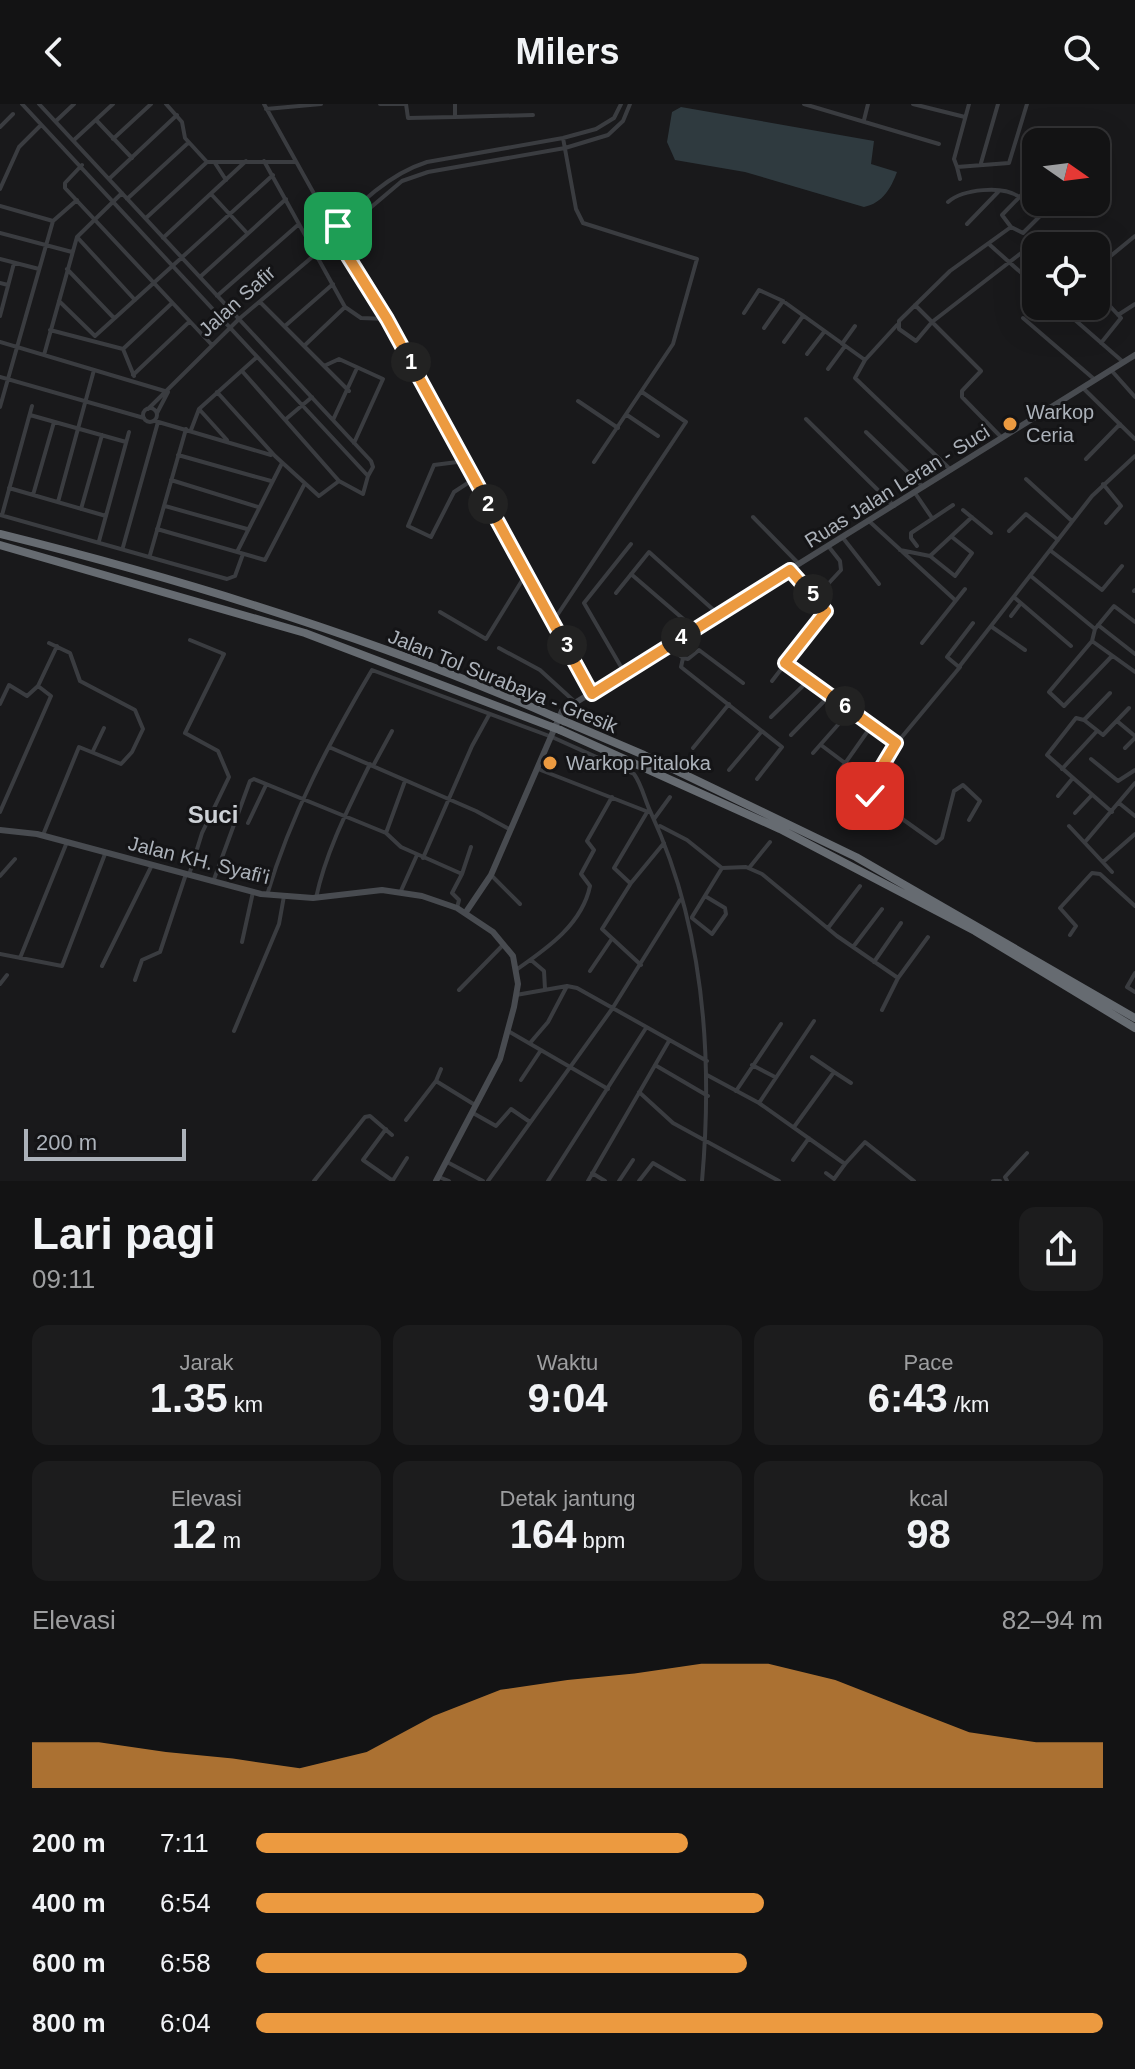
<!DOCTYPE html>
<html lang="id">
<head>
<meta charset="utf-8">
<style>
	:root { --surface:#131314; --page:#1c1c1d; --text:#f1f3f6; --muted:#9d9ea0; --line:#323234; --accent:#ec9a40 }
	body { margin:0; font-family:Arial,sans-serif; background:var(--page); color:var(--text); height:100vh; display:flex; flex-direction:column; font-size:30px; white-space:nowrap }
	* { box-sizing:border-box; margin:0 }
	p { font-size:26px; color:var(--muted) }
	.icon { flex:none; width:44px; height:44px; fill:none; stroke:currentColor; stroke-width:2; stroke-linecap:round; stroke-linejoin:round }
	.map { position:relative; height:1077px; overflow:hidden }
	.sheet { display:flex; flex-direction:column; background:var(--surface); flex:1 }
	.sheet>* { flex:none }
	.needle { width:52px; rotate:104deg }
	.tools { position:absolute; left:1022px; top:24px; display:grid; gap:16px }
	.tools a { display:grid; place-items:center; width:88px; height:88px; border-radius:16px; background:var(--surface); box-shadow:0 8px 32px #0002,0 0 0 2px var(--line); font-size:40px }
	.scale { position:absolute; left:24px; bottom:20px; width:162px; box-sizing:border-box; padding-left:8px; border:4px solid #acb2ba; border-top:0; font-size:22px; line-height:28px; white-space:nowrap; color:#acb2ba; -webkit-text-stroke:6px #141416; paint-order:stroke }
	.pin { position:absolute; display:grid; place-items:center; width:68px; height:68px; color:#fff; margin:-34px; border-radius:16px; box-shadow:0 4px 12px #0006 }
	.km { position:absolute; width:40px; height:40px; margin:-20px; border-radius:50%; background:#222; color:#fff; font-size:22px; line-height:40px; text-align:center }
	.round { display:grid; place-items:center; flex:none; width:84px; height:84px; border-radius:16px; background:var(--page) }
	.summary { display:flex; align-items:center; justify-content:space-between; height:136px; padding:0 32px }
	h1 { font-size:44px; font-weight:800; line-height:60px }
	.metrics { display:grid; grid-template-columns:repeat(3,1fr); gap:12px; height:136px; padding:8px 32px }
	.metrics div { display:grid; align-content:center; border-radius:16px; background:var(--page); text-align:center }
	.metrics b { font-size:40px; font-weight:800 }
	.metrics small { font-size:22px; font-weight:400 }
	.metrics p { font-size:22px }
	.chart { height:224px; padding:16px 32px }
	.chart p { display:flex; justify-content:space-between }
	.chart svg { width:100%; height:144px; margin-top:8px; fill:var(--accent); opacity:.7 }
	ul { padding:0 32px; list-style:none; font-size:26px }
	li { display:grid; grid-template-columns:128px 96px 1fr; align-items:center; height:60px }
	li i { height:20px; border-radius:10px; background:var(--accent) }
	header { display:flex; justify-content:space-between; align-items:center; height:104px; padding:0 32px; background:var(--surface); font-size:36px; font-weight:800 }
	.map>svg:first-child { display:block }
	.water { fill:#2f3a3f }
	.lines { fill:none; stroke-linecap:round; stroke-linejoin:round }
	.street { stroke:#3a3c40; stroke-width:4 }
	.secondary { stroke:#484b50; stroke-width:6 }
	.highway { stroke:#666b71; stroke-width:8 }
	.highway-bridge { stroke:#666b71; stroke-width:8 }
	.route-casing { stroke:#fff; stroke-width:16 }
	.route { stroke:#ec9a40; stroke-width:10 }
	.poi-dot { fill:#ec9a40; stroke:#141416; stroke-width:3 }
	.labels { text-anchor:middle; dominant-baseline:central; stroke-width:6; stroke-linejoin:round; paint-order:stroke }
	.street-label { font-size:20px; fill:#acb2ba; stroke:#141416 }
	.poi-label { font-size:20px; fill:#acb2ba; stroke:#141416; text-anchor:start }
	.quarter-label { font-size:24px; font-weight:bold; fill:#cdd1d6; stroke:#141416 }
</style>
</head>
<body>
<header><svg class="icon" aria-label="back" viewBox="0 0 24 24"><path d="M15 5l-7 7 7 7"/></svg>Milers<svg class="icon" aria-label="search" viewBox="0 0 24 24"><circle cx="10" cy="10" r="6"/><path d="M15 15l6 6"/></svg></header>
<div class="map">
<svg width="1135" height="1077" viewBox="0 0 1135 1077">
	<rect width="100%" height="100%" fill="#19191b"/>
	<!-- water -->
	<path class="water" d="M681,3L874,37L871,60L897,68C891,84 883,99 864,103L745,68L675,56L667,38L672,8Z"/>
	<g class="lines">
		<!-- street -->
		<path class="street" d="M22,0L368,372L373,363L371,357L39,0
			M166,0L182,18L185,34L207,58
			M264,0L592,588
			M380,0H406
			M406,0L408,14L455,13
			M455,0V13L533,11
			M804,0L939,40
			M913,0L965,13
			M969,0L954,55L957,63L1009,59L1027,0
			M266,5L321,0
			M96,16L132,54
			M864,16L868,0
			M56,17L74,0
			M0,23L13,10
			M563,34L576,105L583,119L697,155L673,240L594,358
			M113,35L151,0
			M74,36L113,0
			M264,57L345,203L361,214L387,215
			M207,58H296
			M215,59L226,76
			M981,59L998,0
			M82,61L65,79V84L212,241
			M957,63L960,75
			M110,74L177,11
			M1034,78L1002,111L1011,123L1023,129L1054,98
			M0,85L19,43L41,21
			M211,90L247,129
			M127,95L188,39
			M948,98C963,85 1003,81 1019,93
			M0,102L53,117
			M146,114L207,58
			M967,120L998,88
			M1011,123L950,167L899,217V225L916,237L932,218L1029,143
			M0,129L72,148
			M332,129C358,100 389,70 427,58L563,34L596,25L614,14L621,0
			M77,133L135,196
			M163,134L246,57
			M990,141L1036,182
			M0,155L39,165
			M1096,164L1135,132
			M67,165L114,214
			M200,173L286,95
			M0,179L8,181
			M1096,187L1121,214L1101,239
			M217,192L299,120
			M59,197L95,232
			M260,198L349,287
			M915,201L981,267L962,287V293L1002,334
			M1059,202L1122,257
			M744,209L759,186L783,197L865,256
			M1118,211L1135,200
			M0,212L14,159
			M1023,214L1094,275
			M897,221L865,256L855,274L951,366
			M285,222L333,180
			M764,224L783,197
			M50,226L123,245L171,200
			M95,232L273,71
			M0,238L168,288
			M784,238L803,212
			M842,240L855,222
			M304,242L345,203
			M123,245L134,272
			M807,250L824,228
			M44,251L77,133L122,89
			M324,262L339,255L383,275L354,339
			M828,265L845,242
			M1111,266L1135,293
			M242,267L339,377L363,390L368,372
			M133,271L189,218
			M0,273L144,314
			M1083,284L1135,335
			M217,288L275,352L319,392L339,377
			M578,297L618,324
			M0,303L53,117L77,96
			M143 311a7 7 0 1 1 14 0a7 7 0 1 1-14 0Z
			M148,305L239,215L402,77L428,68L565,44L608,31L623,17L630,0
			M199,305L227,336
			M157,309L168,288
			M30,311L126,338
			M627,311L658,332
			M286,315L312,293
			M806,315L894,402
			M333,316L357,264
			M155,317L271,351
			M191,326L199,305L257,253
			M866,328L922,382
			M178,351L271,377
			M1086,355L1120,320
			M465,357L434,361L408,422L431,433L454,388L474,375
			M1026,375L1072,417
			M171,376L258,403
			M1103,380L1121,402L1106,419
			M9,384L106,412
			M915,389L932,414
			M33,391L54,318
			M58,398L94,266
			M165,402L247,425
			M81,405L102,331
			M963,406L991,429
			M0,411L227,475L235,472L243,450
			M2,411L32,302
			M753,413L799,460
			M869,417L955,496
			M157,425L265,456L304,381
			M1009,427L1026,410L1058,436
			M843,434L879,480
			M99,437L129,328
			M917,442L911,434V429L953,401
			M123,443L158,318
			M900,446L930,452L972,413
			M1051,447L1102,486L1122,462
			M237,448L282,359
			M150,451L186,325
			M930,452L955,472L972,449L952,433
			M631,470L695,525
			M1032,473L1095,525L1092,537L1135,568
			M1134,487L1135,486
			M616,489L649,448L718,510
			M816,493L841,466L840,457L829,443
			M1015,494L1071,542
			M440,508L486,535L526,470
			M1011,512L1021,499
			M554,516L686,318L642,288
			M973,519L947,553L959,563L1092,392L1135,352
			M1098,521L1135,550
			M992,523L1025,546
			M1095,525L1114,502L1135,518
			M1092,537L1049,588L1064,602L1112,552
			M922,539L965,485
			M668,542L683,554L681,563L782,643L757,675
			M499,544L540,566L575,598
			M683,554L688,555L699,546L743,579
			M785,559L896,639L869,684L870,692L936,739L942,734L954,687L963,681L980,697L969,716
			M624,568L584,499L631,440
			M772,577L826,507L790,466
			M38,582L57,542
			M1110,589L1084,616L1076,614L1047,651L1112,708
			M0,600L9,581L27,592L38,582L51,592L0,708
			M771,613L809,576
			M1084,616L1103,631L1129,604
			M1117,617L1135,632
			M791,631L830,591
			M896,640L960,563
			M821,641L845,659
			M329,643L476,707L511,726
			M693,644L729,600
			M1125,644L1135,634
			M93,647L104,624
			M813,649L851,606
			M1091,655L1118,677L1135,666
			M373,662L392,627
			M538,665L651,709
			M1062,665L1097,627
			M729,666L762,627
			M839,668L872,621
			M1058,692L1072,675
			M1119,699L1135,712
			M1075,709L1091,692
			M654,715L670,693
			M248,719L266,681
			M660,722L687,736L722,764L746,763L762,770L837,832L898,874L928,833
			M1069,722L1112,768
			M386,729L405,677
			M43,731L79,643L121,660L132,648L143,625L135,606L80,577L70,549L49,539
			M1085,738L1135,679
			M423,754L472,642L489,611
			M1103,758L1135,730
			M749,764L770,738
			M462,770L471,743
			M189,771L202,729L229,673L218,647L185,629L224,550L190,536
			M491,771L520,800
			M0,772L15,755
			M213,778L250,677L254,675L386,729L401,743L462,770L452,789L459,796L457,804
			M630,779L614,764L646,710
			M400,789L417,751
			M267,791C291,710 330,637 372,566L552,633L634,670C642,681 645,697 651,709C704,823 713,953 702,1077
			M316,794C326,747 349,703 370,660
			M692,813L722,764
			M692,814L712,830L726,810L725,804L705,792
			M828,824L860,782
			M1070,831L1076,822L1060,804L1092,769L1100,770L1135,802
			M242,838L253,788
			M853,843L882,805
			M0,850L62,862L105,750
			M20,854L67,738
			M531,856L544,867L545,885
			M874,858L901,819
			M641,861L602,825L631,779L664,739
			M102,862L152,761
			M516,866C546,845 582,821 590,782L581,770L594,746L587,737L612,693
			M590,867L611,836
			M1135,869L1127,883L1135,888
			M135,876L142,856L160,848L186,770
			M0,880L7,871
			M459,886L503,841
			M516,891L567,882L577,884L707,957
			M882,906L898,874
			M234,927L279,820L284,792
			M508,927L608,985
			M530,939L548,918L567,882
			M655,961L708,992
			M752,961L775,973
			M834,968L851,979
			M707,971L759,999L845,1060L865,1038L914,1077
			M521,976L541,946
			M436,977L475,1001
			M736,987L781,920
			M639,988L673,1019L779,1077
			M759,999L814,917
			M473,1009L496,1022L511,1005L530,1018
			M406,1016L436,977L441,965
			M794,1023L834,968L812,953
			M386,1025L363,1056L393,1077
			M793,1056L809,1034
			M447,1058L483,1077
			M592,1069L605,1077
			M826,1069L834,1075
			M439,1073L449,1077
			M834,1075L845,1060
			M393,1076L407,1054
			M314,1077L365,1013L370,1012L392,1031
			M488,1077L612,905L680,796
			M548,1077L646,924
			M588,1077L669,937
			M619,1077L633,1056
			M639,1077L653,1059L684,1077
			M993,1077H1000
			M1007,1077L1005,1073L1027,1049"/>
		<!-- secondary -->
		<path class="secondary" d="M0,726L37,730L261,790L313,794L382,786L422,792L457,804L493,828L513,852L518,880L514,903L500,955L436,1077
			M466,808L491,771L562,607L1135,251"/>
		<!-- highway -->
		<path class="highway" d="M0,430C189,477 377,535 555,613
			M0,441L305,529L552,623
			M564,617L644,651L856,753L1135,914
			M560,626L780,725L975,827L1135,924"/>
		<!-- highway-bridge -->
		<path class="highway-bridge" d="M555,613L564,617
			M552,623L560,626"/>
	</g>
	<g class="lines">
		<defs>
			<path id="route" d="M338,122L332,127L387,215L592,590L790,466L826,507L785,559L896,639L869,684L870,692"/>
		</defs>
		<!-- route casing -->
		<use href="#route" class="route-casing"/>
		<!-- route -->
		<use href="#route" class="route"/>
	</g>
	<!-- markers -->
	<g class="poi-dot">
		<circle cx="1010" cy="320" r="8"/>
		<circle cx="550" cy="659" r="8"/>
	</g>
	<g class="labels">
		<!-- street labels -->
		<g class="street-label">
			<text transform="translate(237 197) rotate(-42)">Jalan Safir</text>
			<text transform="translate(897 382) rotate(-32)">Ruas Jalan Leran - Suci</text>
			<text transform="translate(503 577) rotate(22)">Jalan Tol Surabaya - Gresik</text>
			<text transform="translate(199 756) rotate(14)">Jalan KH. Syafi'i</text>
		</g>
		<!-- poi labels -->
		<g class="poi-label">
			<text x="1026" y="308">Warkop<tspan x="1026" dy="23">Ceria</tspan></text>
			<text x="566" y="659">Warkop Pitaloka</text>
		</g>
		<!-- quarter labels -->
		<g class="quarter-label">
			<text x="213" y="710">Suci</text>
		</g>
	</g>
</svg>
<div class="tools">
<a><svg class="needle" viewBox="-14 -14 28 28"><path d="M0-13l5 13h-10z" fill="#e53935"/><path d="M0 13l5-13h-10z" fill="#9d9ea0"/></svg></a>
<a><svg class="icon" aria-label="locate" viewBox="0 0 24 24"><circle cx="12" cy="12" r="6"/><path d="M12 2v4M12 18v4M2 12h4M18 12h4"/></svg></a>
</div>
<div class="scale">200 m</div>
<div class="pin" style="left:338px;top:122px;background:#1e9e55"><svg class="icon" aria-label="arrive" viewBox="0 0 24 24"><path d="M6 21V4h12l-3 4 3 4H6"/></svg></div>
<div class="pin" style="left:870px;top:692px;background:#d93025"><svg class="icon" aria-label="check" viewBox="0 0 24 24"><path d="M5 12l5 5 9-10"/></svg></div>
<b class="km" style="left:411px;top:258px">1</b>
<b class="km" style="left:488px;top:400px">2</b>
<b class="km" style="left:567px;top:541px">3</b>
<b class="km" style="left:681px;top:533px">4</b>
<b class="km" style="left:813px;top:490px">5</b>
<b class="km" style="left:845px;top:602px">6</b>
</div>
<section class="sheet">
<div class="summary"><div><h1>Lari pagi</h1><p>09:11</p></div><a class="round"><svg class="icon" aria-label="share" viewBox="0 0 24 24"><path d="M12 15V3M7 8l5-5 5 5M5 13v7h14v-7"/></svg></a></div>
<div class="metrics">
<div><p>Jarak</p><b>1.35<small> km</small></b></div>
<div><p>Waktu</p><b>9:04</b></div>
<div><p>Pace</p><b>6:43<small> /km</small></b></div>
</div>
<div class="metrics">
<div><p>Elevasi</p><b>12<small> m</small></b></div>
<div><p>Detak jantung</p><b>164<small> bpm</small></b></div>
<div><p>kcal</p><b>98</b></div>
</div>
<div class="chart"><p><span>Elevasi</span>82–94 m</p>
<svg viewBox="0 0 160 44" preserveAspectRatio="none"><path d="M0 44V30L10 30L20 33L30 35L40 38L50 33L60 22L70 14L80 11L90 9L100 6L110 6L120 11L130 19L140 27L150 30L160 30V44z"/></svg>
</div>
<ul>
<li><b>200 m</b>7:11<i style="width:51%"></i></li>
<li><b>400 m</b>6:54<i style="width:60%"></i></li>
<li><b>600 m</b>6:58<i style="width:58%"></i></li>
<li><b>800 m</b>6:04<i style="width:100%"></i></li>
</ul>
</section>
</body>
</html>
